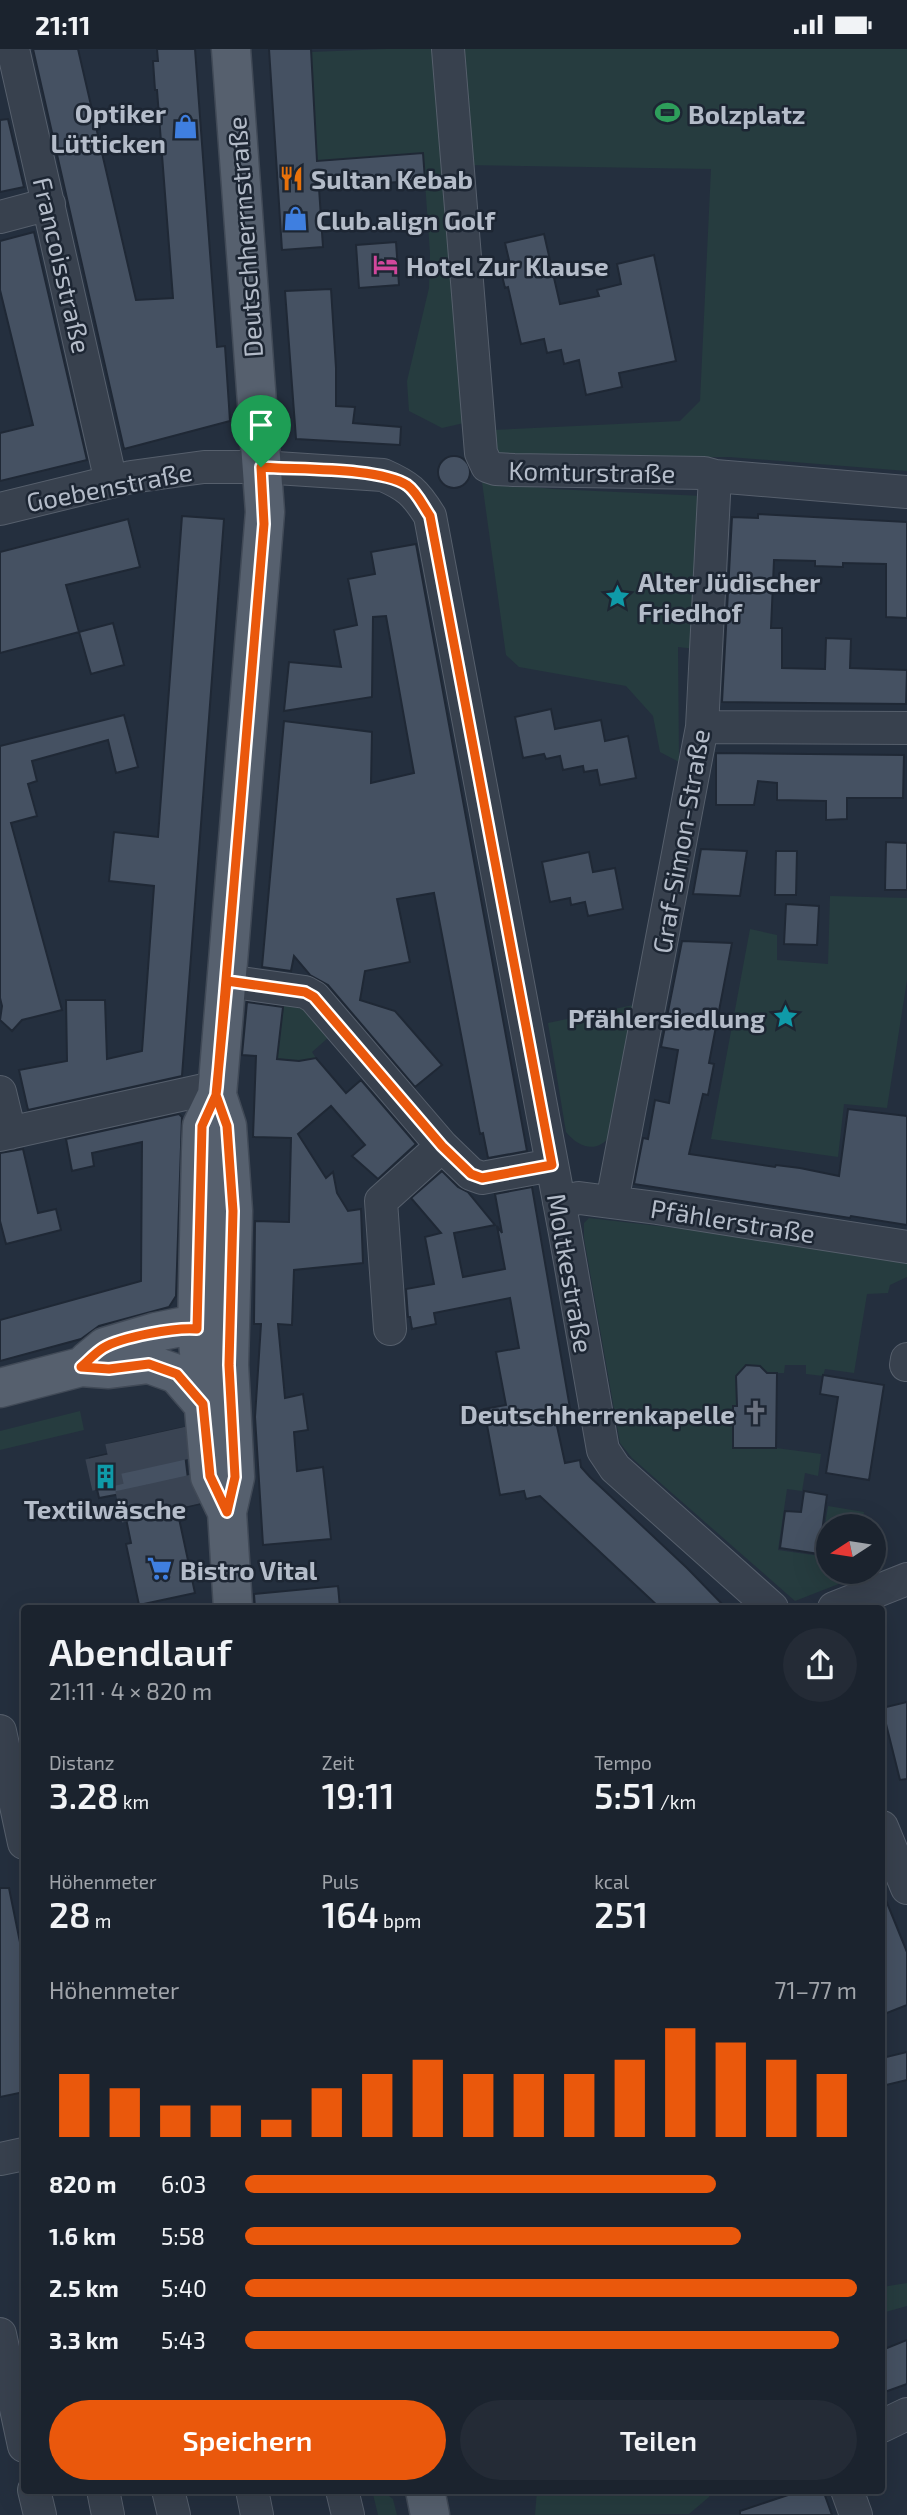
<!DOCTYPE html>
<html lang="de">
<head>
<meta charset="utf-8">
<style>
	:root { --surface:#1b232e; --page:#242b36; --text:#f1f3f6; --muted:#a0a4aa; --line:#39404a; --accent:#ea580c }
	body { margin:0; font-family:"Exo 2",sans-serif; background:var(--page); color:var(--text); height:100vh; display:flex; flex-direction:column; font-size:26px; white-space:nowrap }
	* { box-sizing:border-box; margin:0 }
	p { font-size:23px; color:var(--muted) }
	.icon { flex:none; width:38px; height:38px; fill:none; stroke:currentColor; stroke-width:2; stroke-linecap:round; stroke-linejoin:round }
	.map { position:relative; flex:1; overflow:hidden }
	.side { position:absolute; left:21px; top:1556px; width:864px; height:889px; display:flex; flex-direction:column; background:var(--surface); border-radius:7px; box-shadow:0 7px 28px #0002,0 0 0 2px var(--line) }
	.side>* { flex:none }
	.needle { width:46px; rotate:258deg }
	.controls { position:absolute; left:816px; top:1465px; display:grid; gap:14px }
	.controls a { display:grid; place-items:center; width:70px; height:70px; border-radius:50%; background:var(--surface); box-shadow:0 7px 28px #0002,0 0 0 2px var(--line); font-size:35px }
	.pin { position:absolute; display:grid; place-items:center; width:60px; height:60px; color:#fff; margin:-72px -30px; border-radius:50% 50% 50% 0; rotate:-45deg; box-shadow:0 0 7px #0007 }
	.pin .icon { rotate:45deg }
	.round { display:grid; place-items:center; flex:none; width:74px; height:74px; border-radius:37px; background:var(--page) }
	.summary { display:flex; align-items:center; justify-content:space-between; height:119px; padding:0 28px }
	h1 { font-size:38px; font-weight:600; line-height:52px }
	.figures { display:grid; grid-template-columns:repeat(3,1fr); gap:10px; height:119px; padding:7px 28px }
	.figures div { display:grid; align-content:center }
	.figures b { font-size:35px; font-weight:600 }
	.figures small { font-size:19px; font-weight:400 }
	.figures p { font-size:19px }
	.chart { height:196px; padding:14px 28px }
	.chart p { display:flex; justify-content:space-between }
	.chart svg { width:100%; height:126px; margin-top:7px; stroke:var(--accent); stroke-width:6 }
	.cta { display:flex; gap:14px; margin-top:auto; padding:14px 28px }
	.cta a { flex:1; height:80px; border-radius:42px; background:var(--accent); color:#fff; font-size:28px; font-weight:600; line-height:80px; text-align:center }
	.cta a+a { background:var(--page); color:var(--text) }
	ul { padding:0 28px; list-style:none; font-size:23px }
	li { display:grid; grid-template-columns:112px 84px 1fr; align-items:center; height:52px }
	li i { height:18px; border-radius:9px; background:var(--accent) }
	.status { display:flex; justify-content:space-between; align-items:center; height:49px; padding:0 35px; background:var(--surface); direction:ltr }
	.status svg { height:19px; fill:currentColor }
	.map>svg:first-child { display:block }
	.green { fill:#263c3f }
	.building { fill:#455162; stroke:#1f2835; stroke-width:2 }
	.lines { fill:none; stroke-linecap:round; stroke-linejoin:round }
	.minor-tunnel { stroke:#3a4453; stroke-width:32; stroke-dasharray:32 16; stroke-linecap:butt }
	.minor-casing { stroke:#565f6c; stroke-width:34 }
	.major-casing { stroke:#414a57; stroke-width:41 }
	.minor { stroke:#38414e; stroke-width:32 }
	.major { stroke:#56606e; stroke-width:38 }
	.route-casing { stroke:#fff; stroke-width:14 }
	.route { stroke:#ea580c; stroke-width:9 }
	.labels { text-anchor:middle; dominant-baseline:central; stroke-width:5; stroke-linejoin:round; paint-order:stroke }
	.poi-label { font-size:26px; font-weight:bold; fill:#b4bcc9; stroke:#1d2633; text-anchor:start }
	.street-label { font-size:26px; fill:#b4bcc9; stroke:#1d2633 }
</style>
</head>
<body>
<div class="status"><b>21:11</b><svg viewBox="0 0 49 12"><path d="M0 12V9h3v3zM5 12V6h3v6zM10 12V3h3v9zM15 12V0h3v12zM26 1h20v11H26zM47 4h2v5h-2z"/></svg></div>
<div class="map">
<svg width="907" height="2466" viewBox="0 0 907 2466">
	<rect width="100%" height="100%" fill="#242f3e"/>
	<!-- green -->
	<path class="green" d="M386,0H434L464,374L442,379L409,362L407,332L429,239L430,204L423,105L317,112L311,3Z
		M460,0H907V422L729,408L494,410L492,381L680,372L700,352L711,120L466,116Z
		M482,433L553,440L703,447L696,600L678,598L679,713L660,703L653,667L626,637L519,618L506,606Z
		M830,847L907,849V931L887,1059L844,1055L838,1108L711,1090L750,880L777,886V911L828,915Z
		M638,955L611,1086C597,1105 579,1099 566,1083L548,974Z
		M284,956L307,961L329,988L312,1003L316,1009L299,1012L277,1010Z
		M589,1169L806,1194L907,1215V1228L890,1236L888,1244L867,1245L854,1324L825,1320L823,1327L806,1325V1316H785L784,1324H768L760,1317L746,1316L737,1357H733V1398L776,1399L821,1405L818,1427L805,1424L802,1442L787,1440L778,1501L820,1507L828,1457L864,1463L862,1477H828V1522L855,1523L854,1529L795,1552L632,1409L620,1394L584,1189V1174Z
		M80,1362L84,1381L0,1401V1382Z
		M907,2234V2257L882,2264V2238Z
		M372,2441H381L393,2450L397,2466H378Z
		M537,2441H712L709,2448L689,2465L535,2466Z"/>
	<!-- building -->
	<path class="building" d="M33,0H78L136,251L173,249L157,41H155L153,12H158L157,0H195L217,298L225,297L230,372L124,400Z
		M269,0H311L317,112L423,104L425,131L319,139L323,198L282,201Z
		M8,70L24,138L0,143V71Z
		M34,183L87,411L0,432V384L33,376L0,241V192Z
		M544,185L560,255L599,247L597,241L621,235L617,215L654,206L676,312L619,324L622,338L586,346L579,311L564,315L561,301L547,304L544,290L521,295L508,238L505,239L499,214L509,211L505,194Z
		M396,193L399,236L359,239L356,196Z
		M331,240L336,319V357L355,358L353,374L401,378L400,396L296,390L285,242Z
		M438 423a16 16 0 1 1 32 0a16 16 0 1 1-32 0Z
		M758,465L907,473V569L886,568V515L843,514V518L815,517V512L774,511L771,579H782V619L825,620L826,589L851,590L850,619L907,621L906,655L722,653L732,468L758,469Z
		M182,467L224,470L182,1027L28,1061L19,1021L67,1012L66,951H105L107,1010L142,1002L154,837L109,832L114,783L158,788Z
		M128,470L140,518L66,536L79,583L0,604V503Z
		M416,495L527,1102L488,1109L483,1084L480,1085L434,844L397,850L410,913L365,922L360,951L395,962L442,1016L415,1038L328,936L310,926L294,907L291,922L262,918L284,672L372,683L371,734L414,724L386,567L373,568L372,648L284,662L289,613L341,618L334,581L357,576L348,530L375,525L371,503Z
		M113,574L124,616L91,625L79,583Z
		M551,660L555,680L601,671L605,692L628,687L636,729L600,736L597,721L584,723L583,717L563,721L560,707L546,710L544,705L523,709L515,668Z
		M124,666L138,718L116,724L108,691L32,712L37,732L28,735L37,767L11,774L62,961L22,971L12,982L0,971L2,957L0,949V697Z
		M716,704L904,706L903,749H847V770L826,771V752L777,751V734L758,732L754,756H716Z
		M886,793L907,794V841H885Z
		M701,800L747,802L740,847L693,845Z
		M776,802H797L796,846H775Z
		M589,803L593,823L615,819L623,860L588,867L585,853L571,856L570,849L550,853L542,813Z
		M786,855L819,857L817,896L784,895Z
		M682,892L732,894L709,1014L714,1015L708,1046L703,1045L689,1105L775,1118L776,1116L800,1119L839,1127L848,1060L907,1067V1176L851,1167L850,1169L634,1135L643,1089L648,1090L655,1051L669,1054L678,1001L661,998Z
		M247,953L283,958L277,1010L299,1012L316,1009L346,1044L361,1031L416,1095L378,1130L352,1107L365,1096L331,1057L298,1085L326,1129L333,1123L337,1144L348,1162L361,1160L363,1214L294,1221L292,1276L278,1275L285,1349L303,1345L308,1381L294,1383L297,1422L323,1418L331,1490L263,1496L255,1368L261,1275H254L255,1172L289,1173L291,1089L253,1088L256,1007L242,1006Z
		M179,1065L182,1068L176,1247L169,1258L99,1277L81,1290L0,1312V1271L141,1232L142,1093L92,1104L94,1117L72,1122L66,1090Z
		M23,1100L38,1164L56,1160L61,1181L6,1195L0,1172V1104Z
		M442,1122L458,1138L468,1143L495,1176L454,1184L463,1228L505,1220L497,1177L502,1184L495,1145L532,1138L571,1365L555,1368L565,1414L580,1411L581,1418L590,1428L687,1519L726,1559H660L540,1447L526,1450L524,1442L500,1446L484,1360L506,1356L496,1303L519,1299L510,1249L434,1264L436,1275L412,1280L410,1268H408L406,1240L434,1235L425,1188L441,1184L411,1149Z
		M746,1316L760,1317L767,1324H777L776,1399H733V1357H737L736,1327Z
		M823,1326L884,1336L869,1431L826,1424L838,1348L820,1345Z
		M182,1379L188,1430L199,1455L177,1460L195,1544L139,1556L126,1495L131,1494L121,1445L99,1449L90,1409L112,1404L110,1395Z
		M804,1442L827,1446L819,1505L780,1499L785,1462L801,1463Z
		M338,1537L340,1559H255L254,1545Z
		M907,1653V1730L900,1731L882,1659Z
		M0,1839H9L24,1913V2043L0,2048Z
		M883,1844L907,1903V1956L882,1966Z
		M907,2003V2031L882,2037V2009Z
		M907,2291V2335L882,2344V2301Z
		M803,2441H823L832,2466H740V2462Z"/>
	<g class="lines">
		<!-- minor-tunnel -->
		<path class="minor-tunnel" d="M171,1381L188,1457
			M144,1387L164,1476
			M121,1392L140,1481
			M101,1407L110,1447"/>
		<defs>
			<path id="minor" d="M13,0L111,433
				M448,0L481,404L487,417L496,420L514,421L704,424L715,427L907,443
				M0,168L49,155
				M0,460L131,428L204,418H261L383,426C408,437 415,443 430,467L565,1184L603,1401L615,1419L772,1559
				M702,678L907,679
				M227,932L305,943L314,948L442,1097L471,1125L482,1129L552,1116
				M0,1043L10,1084
				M0,1086L217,1038
				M559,1153L579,1149L657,1159L907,1198
				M612,1153L702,678L715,427
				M390,1280L381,1152L442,1097
				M906,1316L907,1310
				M834,1559L907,1530
				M0,1682L24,1794
				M882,1778L907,1839
				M0,2110L24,2105
				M0,2285L24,2397
				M882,2377L907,2365
				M34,2441L40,2466
				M103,2441L108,2466
				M168,2441L174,2466
				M252,2441L257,2466
				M342,2441L348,2466
				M847,2441L856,2466"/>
			<path id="major" d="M217,1046L227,1077L233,1162L229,1316L235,1428L227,1463L233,1559
				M88,1312L105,1298L156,1283L181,1278L197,1280L216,1293
				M0,1339L81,1318L109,1320L149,1315L177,1325L203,1355
				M227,1463L210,1428L197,1280L201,1103L202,1077L217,1046L265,463L231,0
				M425,2441L430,2466"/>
		</defs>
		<!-- minor casing -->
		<use href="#minor" class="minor-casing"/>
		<!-- major casing -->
		<use href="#major" class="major-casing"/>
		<!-- minor -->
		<use href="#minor" class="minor"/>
		<!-- major -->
		<use href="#major" class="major"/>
	</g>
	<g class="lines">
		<defs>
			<path id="route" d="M261,418L264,475L217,1038L216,1046L202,1077L197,1280C176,1278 121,1288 103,1299C95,1304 88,1312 81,1318L109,1320L149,1315L177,1325L203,1355L210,1427L227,1463L235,1428L229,1316L233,1162L227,1077L216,1046L227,932L305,943L314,948L442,1097L471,1125L482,1129L552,1116L430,467C423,457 417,443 407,436C379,418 297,421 261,418"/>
		</defs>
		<!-- route casing -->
		<use href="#route" class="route-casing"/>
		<!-- route -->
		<use href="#route" class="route"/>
	</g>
	<!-- icons -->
	<defs>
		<symbol id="stadium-bare" viewBox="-9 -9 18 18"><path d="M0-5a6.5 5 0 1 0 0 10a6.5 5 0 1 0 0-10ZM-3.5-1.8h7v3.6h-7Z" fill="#2e9e5b" stroke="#1d2633" stroke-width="2.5" paint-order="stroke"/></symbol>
		<symbol id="shop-bare" viewBox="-9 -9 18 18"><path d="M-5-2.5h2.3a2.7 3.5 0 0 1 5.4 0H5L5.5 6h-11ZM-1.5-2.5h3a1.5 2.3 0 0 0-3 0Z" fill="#3f7fe0" stroke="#1d2633" stroke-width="2.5" paint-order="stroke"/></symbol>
		<symbol id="restaurant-bare" viewBox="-9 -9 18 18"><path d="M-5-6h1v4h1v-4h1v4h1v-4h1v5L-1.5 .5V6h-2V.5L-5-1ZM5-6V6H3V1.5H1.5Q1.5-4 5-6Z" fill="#e8710a" stroke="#1d2633" stroke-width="2.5" paint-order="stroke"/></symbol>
		<symbol id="hotel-bare" viewBox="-9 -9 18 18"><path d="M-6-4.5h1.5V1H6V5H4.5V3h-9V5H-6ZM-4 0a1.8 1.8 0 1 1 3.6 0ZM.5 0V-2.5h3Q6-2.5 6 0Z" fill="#d1479c" stroke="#1d2633" stroke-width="2.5" paint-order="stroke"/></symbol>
		<symbol id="sight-bare" viewBox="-9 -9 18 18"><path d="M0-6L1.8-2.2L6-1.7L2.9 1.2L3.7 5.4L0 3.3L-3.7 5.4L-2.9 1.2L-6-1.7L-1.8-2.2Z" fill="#0f9aa8" stroke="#1d2633" stroke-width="2.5" paint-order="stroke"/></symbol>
		<symbol id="church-bare" viewBox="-9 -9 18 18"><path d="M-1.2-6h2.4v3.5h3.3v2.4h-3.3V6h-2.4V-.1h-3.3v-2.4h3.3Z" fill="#6b7280" stroke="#1d2633" stroke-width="2.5" paint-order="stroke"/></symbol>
		<symbol id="building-bare" viewBox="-9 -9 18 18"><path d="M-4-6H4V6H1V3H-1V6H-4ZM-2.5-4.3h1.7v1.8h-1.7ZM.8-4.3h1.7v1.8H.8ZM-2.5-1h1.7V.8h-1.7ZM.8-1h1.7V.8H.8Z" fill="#0f9aa8" stroke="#1d2633" stroke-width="2.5" paint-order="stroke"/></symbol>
		<symbol id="supermarket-bare" viewBox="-9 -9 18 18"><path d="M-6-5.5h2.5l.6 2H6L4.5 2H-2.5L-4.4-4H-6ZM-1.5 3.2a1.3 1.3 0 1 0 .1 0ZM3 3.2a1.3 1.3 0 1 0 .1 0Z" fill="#3f7fe0" stroke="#1d2633" stroke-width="2.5" paint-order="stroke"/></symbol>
	</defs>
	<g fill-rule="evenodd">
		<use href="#stadium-bare" x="650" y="46" width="35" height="35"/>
		<use href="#shop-bare" x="168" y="60" width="35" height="35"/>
		<use href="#restaurant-bare" x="274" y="112" width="35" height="35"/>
		<use href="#shop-bare" x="278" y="152" width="35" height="35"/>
		<use href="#hotel-bare" x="368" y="198" width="35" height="35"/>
		<use href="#sight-bare" x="600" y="530" width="35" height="35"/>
		<use href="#sight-bare" x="768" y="950" width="35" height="35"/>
		<use href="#church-bare" x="738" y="1346" width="35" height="35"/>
		<use href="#building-bare" x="88" y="1410" width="35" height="35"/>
		<use href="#supermarket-bare" x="142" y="1502" width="35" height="35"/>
	</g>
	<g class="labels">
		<!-- poi labels -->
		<g class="poi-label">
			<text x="166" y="63" text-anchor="end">Optiker<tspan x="166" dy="30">Lütticken</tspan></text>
			<text x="688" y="64">Bolzplatz</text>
			<text x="311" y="129">Sultan Kebab</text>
			<text x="316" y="170">Club.align Golf</text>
			<text x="406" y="216">Hotel Zur Klause</text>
			<text x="638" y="532">Alter Jüdischer<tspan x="638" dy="30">Friedhof</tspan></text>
			<text x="765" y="968" text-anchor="end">Pfählersiedlung</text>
			<text x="735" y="1364" text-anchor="end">Deutschherrenkapelle</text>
			<text x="105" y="1459" text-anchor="middle">Textilwäsche</text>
			<text x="180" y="1520">Bistro Vital</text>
		</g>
		<!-- street labels -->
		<g class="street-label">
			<text transform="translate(244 188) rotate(-94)">Deutschherrnstraße</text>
			<text transform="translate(63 216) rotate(77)">Francoisstraße</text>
			<text transform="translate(592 422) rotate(1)">Komturstraße</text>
			<text transform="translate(109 437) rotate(-11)">Goebenstraße</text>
			<text transform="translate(680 792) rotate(-80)">Graf-Simon-Straße</text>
			<text transform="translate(733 1171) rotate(9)">Pfählerstraße</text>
			<text transform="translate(571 1224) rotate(80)">Moltkestraße</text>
		</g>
	</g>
</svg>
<div class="controls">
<a><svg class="needle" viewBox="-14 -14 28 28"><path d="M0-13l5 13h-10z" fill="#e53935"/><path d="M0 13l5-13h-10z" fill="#a0a4aa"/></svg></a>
</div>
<div class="pin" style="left:261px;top:418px;background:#1e9e55"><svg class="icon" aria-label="arrive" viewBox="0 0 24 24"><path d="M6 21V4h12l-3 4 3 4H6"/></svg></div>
<section class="side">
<div class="summary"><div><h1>Abendlauf</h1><p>21:11 · 4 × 820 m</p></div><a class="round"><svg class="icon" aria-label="share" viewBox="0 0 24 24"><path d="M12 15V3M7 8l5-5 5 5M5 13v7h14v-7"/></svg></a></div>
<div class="figures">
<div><p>Distanz</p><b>3.28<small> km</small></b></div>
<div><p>Zeit</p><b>19:11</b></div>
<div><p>Tempo</p><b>5:51<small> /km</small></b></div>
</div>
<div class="figures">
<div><p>Höhenmeter</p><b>28<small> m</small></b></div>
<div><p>Puls</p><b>164<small> bpm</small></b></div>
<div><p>kcal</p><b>251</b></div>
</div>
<div class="chart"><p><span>Höhenmeter</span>71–77 m</p>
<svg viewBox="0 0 160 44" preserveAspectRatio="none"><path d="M5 44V22M15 44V27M25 44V33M35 44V33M45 44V38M55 44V27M65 44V22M75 44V17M85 44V22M95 44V22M105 44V22M115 44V17M125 44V6M135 44V11M145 44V17M155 44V22"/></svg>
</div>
<ul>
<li><b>820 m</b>6:03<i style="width:77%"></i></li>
<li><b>1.6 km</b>5:58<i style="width:81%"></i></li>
<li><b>2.5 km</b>5:40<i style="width:100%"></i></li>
<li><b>3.3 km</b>5:43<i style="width:97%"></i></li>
</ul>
<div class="cta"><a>Speichern</a><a>Teilen</a></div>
</section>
</div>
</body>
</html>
